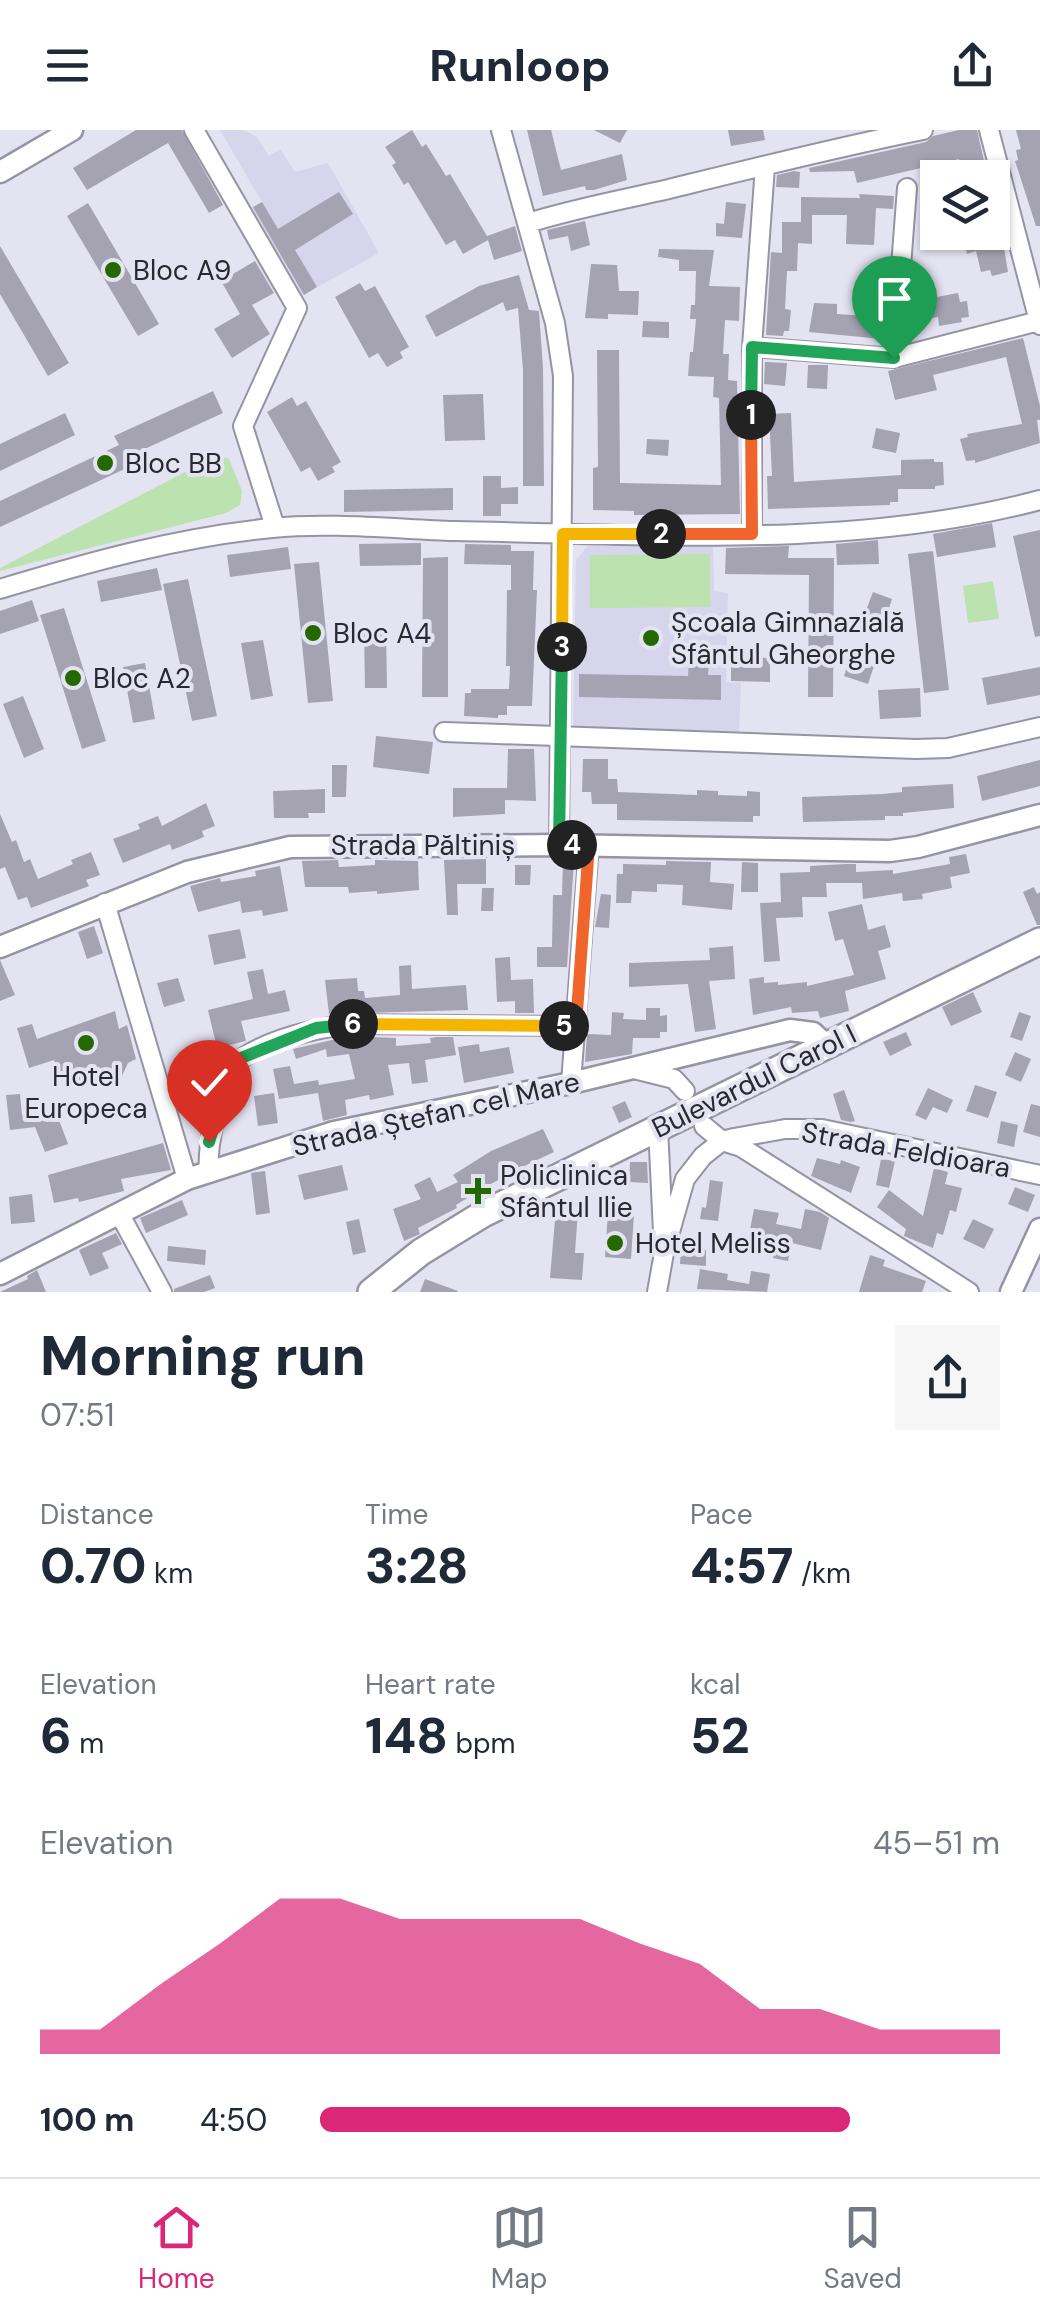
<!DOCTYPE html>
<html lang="en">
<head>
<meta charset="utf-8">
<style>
	:root { --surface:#fff; --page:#f6f6f7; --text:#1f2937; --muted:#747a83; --line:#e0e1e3; --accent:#db2777 }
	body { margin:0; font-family:"DM Sans",sans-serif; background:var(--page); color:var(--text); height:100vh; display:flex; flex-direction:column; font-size:38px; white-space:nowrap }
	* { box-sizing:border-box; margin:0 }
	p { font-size:32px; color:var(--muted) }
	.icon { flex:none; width:55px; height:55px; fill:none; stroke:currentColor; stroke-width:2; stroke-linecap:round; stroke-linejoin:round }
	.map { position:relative; height:1162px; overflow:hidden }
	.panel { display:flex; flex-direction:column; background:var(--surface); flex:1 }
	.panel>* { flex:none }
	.buttons { position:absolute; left:920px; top:30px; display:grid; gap:20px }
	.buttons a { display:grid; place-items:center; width:90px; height:90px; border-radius:0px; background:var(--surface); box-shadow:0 2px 8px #0004; font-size:50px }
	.pin { position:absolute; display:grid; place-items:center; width:85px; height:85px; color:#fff; margin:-102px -42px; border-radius:50% 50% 50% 0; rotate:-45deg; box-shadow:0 0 10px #0007 }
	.pin .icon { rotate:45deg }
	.km { position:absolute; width:50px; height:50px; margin:-25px; border-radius:50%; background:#222; color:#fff; font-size:28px; line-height:50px; text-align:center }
	.round { display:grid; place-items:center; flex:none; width:105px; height:105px; border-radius:0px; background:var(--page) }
	.head { display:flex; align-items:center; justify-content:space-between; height:170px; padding:0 40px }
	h1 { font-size:55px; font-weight:800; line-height:75px }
	.figures { display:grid; grid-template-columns:repeat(3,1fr); gap:15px; height:170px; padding:10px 40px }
	.figures div { display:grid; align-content:center }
	.figures b { font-size:50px; font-weight:800 }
	.figures small { font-size:28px; font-weight:400 }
	.figures p { font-size:28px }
	.chart { height:280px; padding:20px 40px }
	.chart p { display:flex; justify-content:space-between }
	.chart svg { width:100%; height:180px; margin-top:10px; fill:var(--accent); opacity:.7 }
	ul { padding:0 40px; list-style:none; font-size:32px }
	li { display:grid; grid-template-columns:160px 120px 1fr; align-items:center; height:75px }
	li i { height:25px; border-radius:12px; background:var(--accent) }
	header { display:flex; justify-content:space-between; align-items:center; height:130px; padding:0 40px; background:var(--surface); font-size:45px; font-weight:800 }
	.tab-bar { display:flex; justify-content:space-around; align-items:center; height:140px; border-top:2px solid var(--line); background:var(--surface); font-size:28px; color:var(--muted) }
	.tab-bar a { display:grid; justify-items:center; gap:5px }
	.tab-bar .active { color:var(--accent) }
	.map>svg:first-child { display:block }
	.built { fill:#d7d5eb }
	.green { fill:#bbe2af }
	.building { fill:#a5a3b2 }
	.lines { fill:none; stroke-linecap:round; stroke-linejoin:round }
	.minor-casing { stroke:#9694a2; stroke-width:22 }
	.tertiary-casing { stroke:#9694a2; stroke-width:25 }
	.secondary-casing { stroke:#9694a2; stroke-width:30 }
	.minor { stroke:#fff; stroke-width:18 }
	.tertiary { stroke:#fff; stroke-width:20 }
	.secondary { stroke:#fff; stroke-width:25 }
	.split-1-casing { stroke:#fff; stroke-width:20 }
	.split-2-casing { stroke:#fff; stroke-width:20 }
	.split-3-casing { stroke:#fff; stroke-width:20 }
	.split-4-casing { stroke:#fff; stroke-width:20 }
	.split-5-casing { stroke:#fff; stroke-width:20 }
	.split-6-casing { stroke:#fff; stroke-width:20 }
	.split-7-casing { stroke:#fff; stroke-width:20 }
	.split-1 { stroke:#22a559; stroke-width:12 }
	.split-2 { stroke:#f0652b; stroke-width:12 }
	.split-3 { stroke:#f5b400; stroke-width:12 }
	.split-4 { stroke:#22a559; stroke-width:12 }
	.split-5 { stroke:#f0652b; stroke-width:12 }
	.split-6 { stroke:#f5b400; stroke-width:12 }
	.split-7 { stroke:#22a559; stroke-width:12 }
	.poi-dot { fill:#246800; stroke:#e4e3f2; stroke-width:4 }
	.labels { text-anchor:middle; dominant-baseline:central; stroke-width:8; stroke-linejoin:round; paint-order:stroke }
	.poi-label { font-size:28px; fill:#2a292f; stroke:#e4e3f2; text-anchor:start }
	.street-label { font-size:28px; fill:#2a292f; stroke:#e4e3f2 }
</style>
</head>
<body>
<header><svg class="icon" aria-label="menu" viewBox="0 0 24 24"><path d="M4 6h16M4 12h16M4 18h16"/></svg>Runloop<svg class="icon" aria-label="share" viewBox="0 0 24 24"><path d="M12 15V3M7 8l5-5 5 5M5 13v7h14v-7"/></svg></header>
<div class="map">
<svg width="1040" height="1162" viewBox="0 0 1040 1162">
	<rect width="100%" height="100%" fill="#e4e3f2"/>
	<!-- built -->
	<path class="built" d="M220,0H242L256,6L269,26L280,19L295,42L328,33L379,123L303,165L251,78L262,72Z
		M588,416H713L714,461L728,463L726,552L741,553L739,603L573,599L576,430Z"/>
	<!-- green -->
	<path class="green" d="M218,325L229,329L242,361L240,375L226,383L0,441V438Z
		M710,424V477L590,478V425Z
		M993,451L999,489L968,493L963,456Z"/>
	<!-- building -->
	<path class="building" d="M136,0H182L223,75L209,83L168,13L87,60L73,38Z
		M412,0L422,17L426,14L446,46L450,44L487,106L515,96L522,121L494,130L488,110L463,124L455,110L446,115L408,52L404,55L392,35L396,33L385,17Z
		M527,0H551L561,40L622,24L627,50L594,60H586L585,56L543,66Z
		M594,0H627L620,13Z
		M728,0H763L765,10L731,16Z
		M959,0H977L988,48H967L959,29L857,53L854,41L810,42L809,38L926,12L933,6Z
		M1016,0H1040V96H1036L1015,31L1018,30L1016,20L1021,19Z
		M794,41L800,42L799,58L776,57L777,45Z
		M339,62L353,84L295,120L317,157L304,165L253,77L262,72L278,99Z
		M859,64L894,66L893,79L876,78L874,115L846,114L847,85H812V114L798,113L797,141H787L785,179L791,180L789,201H784L783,206L766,205L771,122L782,123V92H801V67L860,68Z
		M726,72L746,74L742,108L716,106V93L724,94Z
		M88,73L159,194L138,206L67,86Z
		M585,91L590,115L571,121L568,106L549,110L547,100Z
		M962,102H992L995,114L1003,112L1008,142L992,146L990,140L981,142L976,121L967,124Z
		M0,116L69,233L48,246L0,164Z
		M659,119L714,120L709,156L740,157L739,191L725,190L723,224H729L728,250L737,251L740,384L634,385V381L593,380V338L598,337L597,220H619L620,353L721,355L719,268L713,267L714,247L688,246L690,222H693L696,189H690L691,175H695L696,141H679V130L658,127Z
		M255,131L274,163L252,175L270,204L232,228L214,199L240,184L221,151Z
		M591,134L617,135L619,161H639L638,185L608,184V189L585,188Z
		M519,145L529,180L539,181L543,238L544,356H523V240L518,178L506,181L503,172L436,207L425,186L479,156Z
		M360,153L365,161L375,156L409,217L400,222L403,228L387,237L378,223L369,228L335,167Z
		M936,158L937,167L958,163L960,172L967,171L969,187L961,188L962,192L939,196L938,187L916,191L915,161Z
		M814,173L837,174V184L883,187L882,209L809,202Z
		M643,191L669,192V208L642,207Z
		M1023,208L1040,276V290H1037L1040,313L975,333V330L966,331L960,309L968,307L967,304L1022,294L1006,227L933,245L937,260L895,270L888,241Z
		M765,232L787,233L785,256L764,254Z
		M808,235H828L827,259L807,258Z
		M213,261L223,283L125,328L129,337L0,397V371L119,315L114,306Z
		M483,264L485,310L445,311L443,265Z
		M292,267L297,276L306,271L341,332L332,337L335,342L318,351L310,337L301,342L267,282Z
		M65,283L75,305L0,341V314Z
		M791,283L794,352L901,345V330L934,329V332H943L944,355L935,356V359H898V372H890V375L768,379L767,346H772L769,284Z
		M876,298L900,303L896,323L872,318Z
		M647,309L669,310L668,326L646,324Z
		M483,346H501V358L518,357V374H501V386H483Z
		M453,358V380L344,382V360Z
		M992,393L996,417L937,427L933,404Z
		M1040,400V506L1035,507L1013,406Z
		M878,410L879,434L837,435L836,414Z
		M421,413V435L360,436L359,414Z
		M465,414L511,415V421H534L533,460H537L532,576H507V585H498V588L464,586L465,563H471V559H509L510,536H506L507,460H511V435L464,434Z
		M789,416L788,428H834L833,567H808L809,445L725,444L726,418Z
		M288,417L291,439L230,447L227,425Z
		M933,421L949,560L924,563L908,424Z
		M448,427V567H422L423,428Z
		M319,432L333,571L308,573L294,434Z
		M157,438L162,460L101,472L97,451Z
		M188,449L217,586L192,591L163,454Z
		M873,462L892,469L885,490L865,483Z
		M32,470L39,491L0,504V481Z
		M64,478L106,611L82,619L40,485Z
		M364,501H386L387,558H365Z
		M263,510L273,566L251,570L241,513Z
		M852,522L876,530L868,554L844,546Z
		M731,527L770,528V552L731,551Z
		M689,530H709L708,545H721V570L579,567V544L688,546Z
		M145,533L155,589L133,593L123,537Z
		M1040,537V565L987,575L982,548Z
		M920,558L921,587L880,589L878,560Z
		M23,566L44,619L24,628L3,574Z
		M376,606L433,612L429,644L373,637Z
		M508,619H534L536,671L505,670V684L453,687V658H507Z
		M583,629H608V649H617L618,662L697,665V660L718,661V665L747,666V661L760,662V686H753V692L617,690V674H592L591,662H582Z
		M1040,630V656L982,671L977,646Z
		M332,635H347L346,667H332Z
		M953,654L954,678L903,683V686H885V690L803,692L802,667L883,664L902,662V657Z
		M325,659V683H308L309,688H274L273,661Z
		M206,673L215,696L202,701L204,707L172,720L170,714L123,733L113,709L140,699L138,694L158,686L162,696Z
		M0,684L12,712L16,710L24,732L30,729L38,749L73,734L71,730L91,722L100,745L86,750L89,756L31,778L27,767L18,770L5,737L0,739Z
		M966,724L970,743L950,747L952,758L922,764L923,769L903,771L902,763L863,769L862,753H826L827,767H802L803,787L776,788L780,831L764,832L760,773L781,772L780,743L810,742V736L845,734H856V742L893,740V744L950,734L949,727Z
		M486,729V754H457L458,785H447L444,730Z
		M338,730L339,737L375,735V730L418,731L419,760L377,764V761L349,763L348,757H305L302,731Z
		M563,731H574L567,837H537V817H552L553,765H562Z
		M666,731L711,732L710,752L734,754L732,780L682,775L683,755L657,754V762L632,761L631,773H616L617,744H623V734L666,735Z
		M742,732L758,733V762H741Z
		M515,735H531L530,755H515Z
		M280,736L288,781L263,786L262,780L242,783L240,771L198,782L190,756L220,748L221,752L256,746L255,741Z
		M1034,757L1037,764L1040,762V795H1037L1023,762Z
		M482,758H494L493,781H481Z
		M601,764L611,765L609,798L595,797Z
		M862,774L868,800L885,795L891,817L878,821L886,849L845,861L849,881L820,888L818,881L792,883L791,877L753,885L749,849L764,847V853L778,852V855L807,852V856L854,845L843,809L835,811L828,782Z
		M94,796L103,823L87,829L78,802Z
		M240,799L246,828L214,835L208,805Z
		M733,816L735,849L709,851L716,899L695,902L688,854L629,857V833L710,830L709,818Z
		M510,827L511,850L533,849L534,883H515V871L497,872L495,828Z
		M0,830L15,865L0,871Z
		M411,835L412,859L466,855L468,880L329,884L325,850L357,848L358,861H364L365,868L400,865L399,836Z
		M263,839L268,864L285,860L290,881L241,891L246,911L217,918L208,880L253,869L247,842Z
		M178,848L185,871L164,877L157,853Z
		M973,862L982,882L951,896L942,877Z
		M646,878H660V886L667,885V902H660V908H633L632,924L585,932L587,904L611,905L612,882L624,883L623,889L646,890Z
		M115,881L119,899L127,895L136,929L128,933L121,948L90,957L73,947L60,951L54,930L29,938L17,898L32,894L37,909Z
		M1019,882L1031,886L1022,911L1010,907Z
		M906,902L912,915L890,926L883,912Z
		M349,906L396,908V916L431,913L430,908L437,907H453L456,925L425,930L428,952L412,954L409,933L388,935L394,965L370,970L369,965L345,970L347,985L323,991L318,963L279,969L273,939L290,936L294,954L318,950L319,955L355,949L349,924L327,927L326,919L296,929L293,919Z
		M479,914L480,922L509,917L514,943L464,953L458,917Z
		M1015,922L1031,929L1021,952L1005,945Z
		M975,955L997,962L988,988L966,981Z
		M928,958L953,970L947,983L933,977L926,990L915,985Z
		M844,960L855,991L851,992L841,990L833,964Z
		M274,963L278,993L258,996L254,966Z
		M20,964L22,985L53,974L68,1014L45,1022L35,997L10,1000L6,965Z
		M625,971L632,987L619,993L612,977Z
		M1031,974L1040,976V1007L1023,1002Z
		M1001,991L1018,995L1014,1017L997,1013Z
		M543,999L554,1022L518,1039L521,1043L508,1050L506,1046L487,1056L456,1075L457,1078L418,1098L420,1104L404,1111L393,1079L421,1069L414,1055L430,1047L437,1062L458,1052L453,1045L491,1021Z
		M163,1013L171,1040L121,1049L124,1061L79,1072L78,1068L54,1073L48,1045Z
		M817,1028L840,1034L841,1030L860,1037L851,1063L811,1046Z
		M881,1029L895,1031L889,1058L876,1055Z
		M630,1032H647L648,1053L629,1052Z
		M342,1035L348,1060L304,1070L298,1045Z
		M934,1038L948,1042L945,1054L962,1058L956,1082L950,1080L943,1105L937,1103L933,1118L904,1106L906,1099L877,1077L889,1060L923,1086Z
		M265,1041L270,1083L256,1085L251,1043Z
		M710,1050L723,1052L718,1091L700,1089L702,1077L706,1078Z
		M1015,1057L1035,1065L1028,1082L1008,1074Z
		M32,1064L35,1092L11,1094L9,1067Z
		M182,1070L188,1085L146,1103L140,1088Z
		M556,1078L578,1080L575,1123H584L582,1150L550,1148Z
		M754,1079L779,1083L776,1094L801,1099L805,1079L820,1082L829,1088L821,1120L792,1113L788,1131L773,1128L775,1120L747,1115Z
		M608,1082L634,1084L631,1129L605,1127Z
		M359,1089L366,1122L353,1125L346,1092Z
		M973,1089L994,1099L984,1119L963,1109Z
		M116,1103L122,1114L102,1123L109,1138L90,1146L79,1120Z
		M168,1116L206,1120L205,1135L167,1131Z
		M681,1119L706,1120V1136L680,1134Z
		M870,1125L885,1130L883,1136L926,1151L922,1162H859Z
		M700,1139L728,1144L727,1150L749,1154L751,1141L770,1144L767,1162L697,1159Z
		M37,1140L46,1162H0L28,1149L27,1146Z
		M210,1145L215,1158L204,1162H174V1159Z
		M425,1149L458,1161L457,1162H420Z"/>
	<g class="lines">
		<defs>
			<path id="minor" d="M194,0L297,178L243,296L275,397
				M501,0L555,193L563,246L559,715
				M989,0L1040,195
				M528,93C576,78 621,70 669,59C754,38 838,17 923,0
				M752,217L894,228L1039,191
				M894,228L907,58
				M752,403V217L765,36
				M0,459C89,432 179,407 272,398C329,392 396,399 454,401C645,404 853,420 1040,370
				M444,602L916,619L948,618L1040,597
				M105,773L187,1049
				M634,939L674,949L685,961
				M571,953L589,715
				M704,996L722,1011L741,1017L969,1162
				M209,1043C206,1016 220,942 244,927C273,908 314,899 348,894L576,896
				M119,1083L162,1162
				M664,1123L685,1049L703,1026L722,1011L734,1008L785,999H822L1040,1045
				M657,1162L664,1123L658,997"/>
			<path id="tertiary" d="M0,42L72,0
				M0,817L187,742L290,717L559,715L890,721L918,717L1040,685
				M0,1144L187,1049L334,1002L571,953L790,900L813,903L828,917
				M1011,1162L1040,1099"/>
			<path id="secondary" d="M371,1162L421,1122L483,1084L1040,811"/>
		</defs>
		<!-- minor casing -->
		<use href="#minor" class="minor-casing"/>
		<!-- tertiary casing -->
		<use href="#tertiary" class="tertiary-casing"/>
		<!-- secondary casing -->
		<use href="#secondary" class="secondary-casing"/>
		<!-- minor -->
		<use href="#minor" class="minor"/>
		<!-- tertiary -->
		<use href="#tertiary" class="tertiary"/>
		<!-- secondary -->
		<use href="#secondary" class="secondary"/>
	</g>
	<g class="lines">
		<defs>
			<path id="split-1" d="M751,285L752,217L894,228"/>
			<path id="split-2" d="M661,404H752L751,285"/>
			<path id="split-3" d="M562,517L563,404H661"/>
			<path id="split-4" d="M562,517L559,715H572"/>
			<path id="split-5" d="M564,896H576L589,715H572"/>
			<path id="split-6" d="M353,894L564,896"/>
			<path id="split-7" d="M209,1012L223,965L241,928L316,898L353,894"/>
		</defs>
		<!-- split-1 casing -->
		<use href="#split-1" class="split-1-casing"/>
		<!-- split-2 casing -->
		<use href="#split-2" class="split-2-casing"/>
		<!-- split-3 casing -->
		<use href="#split-3" class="split-3-casing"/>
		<!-- split-4 casing -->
		<use href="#split-4" class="split-4-casing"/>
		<!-- split-5 casing -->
		<use href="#split-5" class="split-5-casing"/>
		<!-- split-6 casing -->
		<use href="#split-6" class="split-6-casing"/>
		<!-- split-7 casing -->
		<use href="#split-7" class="split-7-casing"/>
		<!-- split-1 -->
		<use href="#split-1" class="split-1"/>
		<!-- split-2 -->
		<use href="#split-2" class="split-2"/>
		<!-- split-3 -->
		<use href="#split-3" class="split-3"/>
		<!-- split-4 -->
		<use href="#split-4" class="split-4"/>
		<!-- split-5 -->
		<use href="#split-5" class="split-5"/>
		<!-- split-6 -->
		<use href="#split-6" class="split-6"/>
		<!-- split-7 -->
		<use href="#split-7" class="split-7"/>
	</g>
	<!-- markers -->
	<g class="poi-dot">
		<circle cx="113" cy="140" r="10"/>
		<circle cx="105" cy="333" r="10"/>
		<circle cx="313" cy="503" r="10"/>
		<circle cx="651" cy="508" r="10"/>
		<circle cx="73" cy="548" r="10"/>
		<circle cx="86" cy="913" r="10"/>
		<path d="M473 1046h10v10h10v10h-10v10h-10v-10h-10v-10h10z"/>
		<circle cx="615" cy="1113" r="10"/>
	</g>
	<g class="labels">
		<!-- poi labels -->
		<g class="poi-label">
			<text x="133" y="140">Bloc A9</text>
			<text x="125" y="333">Bloc BB</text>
			<text x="671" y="492">Școala Gimnazială<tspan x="671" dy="32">Sfântul Gheorghe</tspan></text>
			<text x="333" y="503">Bloc A4</text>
			<text x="93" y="548">Bloc A2</text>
			<text x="86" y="946" text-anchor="middle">Hotel<tspan x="86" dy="32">Europeca</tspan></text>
			<text x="500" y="1045">Policlinica<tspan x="500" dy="32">Sfântul Ilie</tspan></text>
			<text x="635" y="1113">Hotel Meliss</text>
		</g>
		<!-- street labels -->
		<g class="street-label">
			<text x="423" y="715">Strada Păltiniș</text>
			<text transform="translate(754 951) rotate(-26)">Bulevardul Carol I</text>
			<text transform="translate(436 984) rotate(-13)">Strada Ștefan cel Mare</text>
			<text transform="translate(906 1020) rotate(10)">Strada Feldioara</text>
		</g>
	</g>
</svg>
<div class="buttons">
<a><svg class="icon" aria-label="layers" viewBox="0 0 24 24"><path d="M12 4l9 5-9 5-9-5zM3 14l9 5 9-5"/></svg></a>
</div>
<div class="pin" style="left:894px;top:228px;background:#1e9e55"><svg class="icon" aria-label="arrive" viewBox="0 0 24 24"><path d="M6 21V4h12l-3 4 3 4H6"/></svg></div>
<div class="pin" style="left:209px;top:1012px;background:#d93025"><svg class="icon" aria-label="check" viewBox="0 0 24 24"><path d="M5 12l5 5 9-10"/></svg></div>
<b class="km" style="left:751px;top:285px">1</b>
<b class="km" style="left:661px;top:404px">2</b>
<b class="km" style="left:562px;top:517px">3</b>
<b class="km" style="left:572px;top:715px">4</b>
<b class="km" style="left:564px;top:896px">5</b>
<b class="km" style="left:353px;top:894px">6</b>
</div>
<section class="panel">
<div class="head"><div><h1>Morning run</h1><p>07:51</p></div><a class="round"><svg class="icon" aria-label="share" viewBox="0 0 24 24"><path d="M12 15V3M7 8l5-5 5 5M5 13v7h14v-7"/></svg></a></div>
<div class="figures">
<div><p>Distance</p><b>0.70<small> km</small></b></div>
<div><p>Time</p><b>3:28</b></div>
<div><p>Pace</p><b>4:57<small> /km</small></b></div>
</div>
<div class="figures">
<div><p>Elevation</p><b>6<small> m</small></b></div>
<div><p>Heart rate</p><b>148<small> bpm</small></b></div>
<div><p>kcal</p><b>52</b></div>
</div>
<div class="chart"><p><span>Elevation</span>45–51 m</p>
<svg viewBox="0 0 160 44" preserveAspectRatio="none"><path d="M0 44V38L10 38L20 27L30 17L40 6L50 6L60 11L70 11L80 11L90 11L100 17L110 22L120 33L130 33L140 38L150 38L160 38V44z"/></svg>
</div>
<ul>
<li><b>100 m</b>4:50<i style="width:78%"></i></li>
</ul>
</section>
<nav class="tab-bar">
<a class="active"><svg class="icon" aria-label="home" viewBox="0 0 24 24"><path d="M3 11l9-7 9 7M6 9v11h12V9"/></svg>Home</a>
<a><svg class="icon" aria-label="map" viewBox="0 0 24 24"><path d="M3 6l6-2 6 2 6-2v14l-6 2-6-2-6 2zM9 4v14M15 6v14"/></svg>Map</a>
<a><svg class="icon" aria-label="saved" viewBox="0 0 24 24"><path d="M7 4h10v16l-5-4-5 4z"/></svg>Saved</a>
</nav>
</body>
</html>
